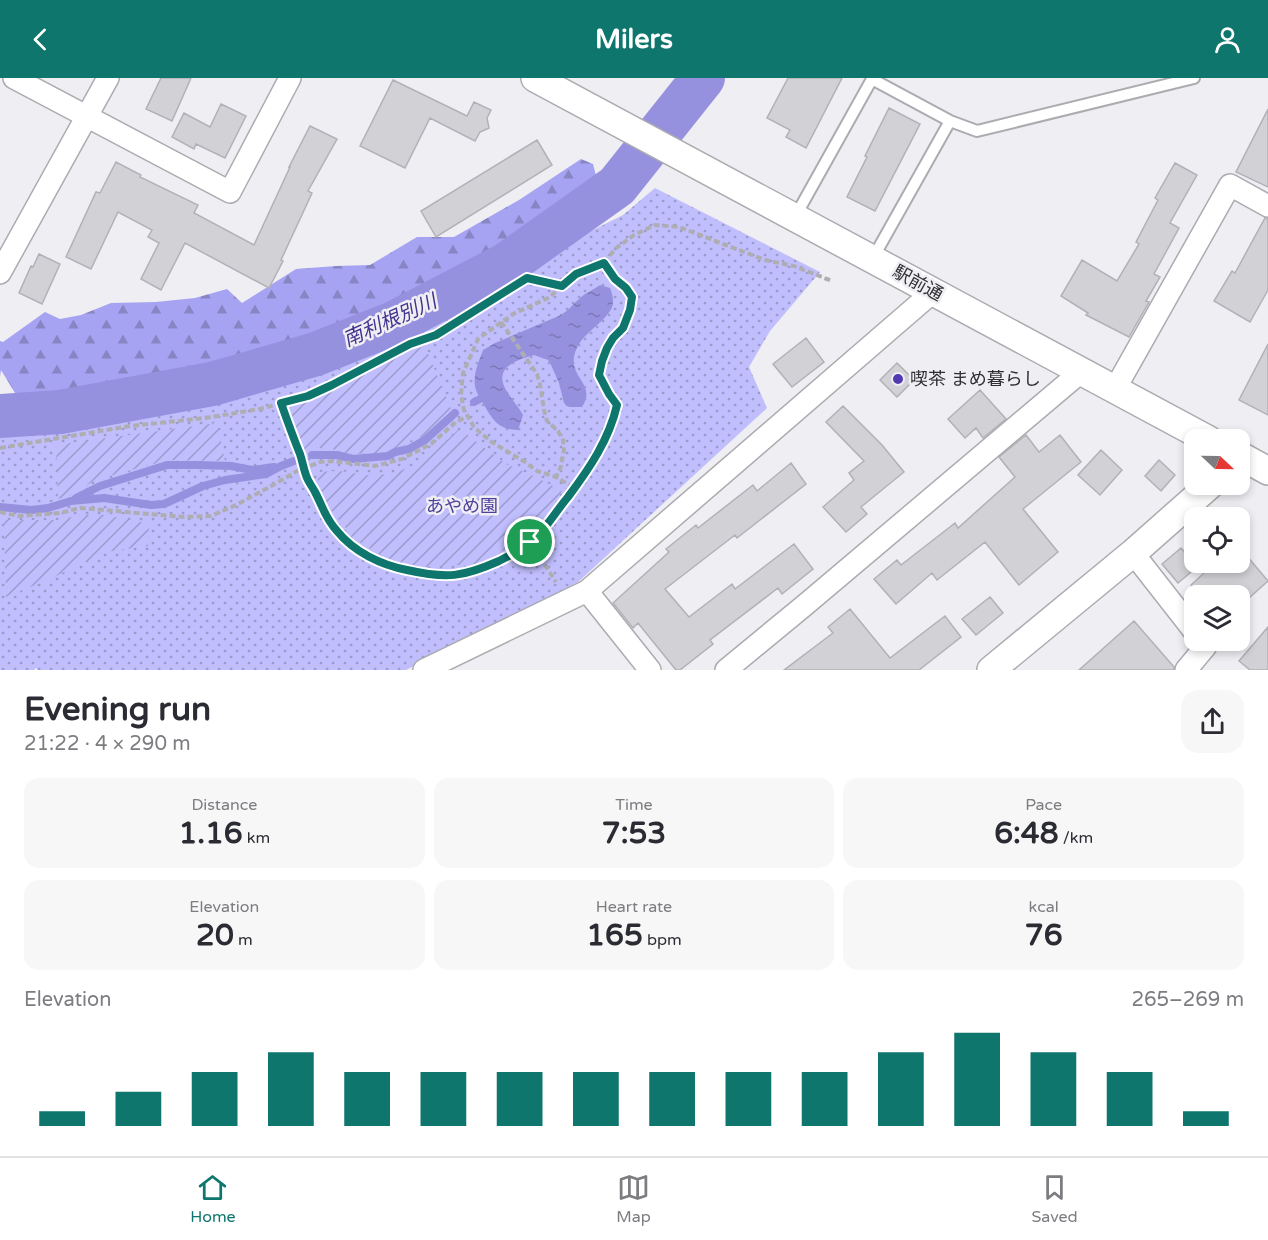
<!DOCTYPE html>
<html lang="en">
<head>
<meta charset="utf-8">
<style>
	:root { --surface:#fff; --page:#f7f7f7; --text:#2b2b33; --muted:#7c7c81; --line:#e1e1e2; --accent:#0f766e }
	body { margin:0; font-family:"Varela Round","Noto Sans JP",sans-serif; background:var(--page); color:var(--text); height:100vh; display:flex; flex-direction:column; font-size:22px; white-space:nowrap }
	* { box-sizing:border-box; margin:0 }
	p { font-size:20px; color:var(--muted) }
	.icon { flex:none; width:33px; height:33px; fill:none; stroke:currentColor; stroke-width:2; stroke-linecap:round; stroke-linejoin:round }
	.map { position:relative; height:592px; overflow:hidden }
	.drawer { display:flex; flex-direction:column; background:var(--surface); flex:1 }
	.drawer>* { flex:none }
	.needle { width:39px; rotate:112deg }
	.tools { position:absolute; left:1184px; top:351px; display:grid; gap:12px }
	.tools a { display:grid; place-items:center; width:66px; height:66px; border-radius:12px; background:var(--surface); box-shadow:0 3px 9px #0003; font-size:30px }
	.pin { position:absolute; display:grid; place-items:center; width:51px; height:51px; color:#fff; margin:-26px; border:3px solid #fff; border-radius:50%; box-shadow:0 2px 6px #0007 }
	.round { display:grid; place-items:center; flex:none; width:63px; height:63px; border-radius:18px; background:var(--page) }
	.head { display:flex; align-items:center; justify-content:space-between; height:102px; padding:0 24px }
	h1 { font-size:33px; font-weight:700; line-height:45px }
	.stats { display:grid; grid-template-columns:repeat(3,1fr); gap:9px; height:102px; padding:6px 24px }
	.stats div { display:grid; align-content:center; border-radius:15px; background:var(--page); text-align:center }
	.stats b { font-size:30px; font-weight:700 }
	.stats small { font-size:16px; font-weight:400 }
	.stats p { font-size:16px }
	.chart { height:168px; padding:12px 24px }
	.chart p { display:flex; justify-content:space-between }
	.chart svg { width:100%; height:108px; margin-top:6px; stroke:var(--accent); stroke-width:6 }
	header { display:flex; justify-content:space-between; align-items:center; height:78px; padding:0 24px; background:var(--accent); color:#fff; font-size:27px; font-weight:700 }
	.tabs { display:flex; justify-content:space-around; align-items:center; height:84px; border-top:2px solid var(--line); background:var(--surface); font-size:16px; color:var(--muted) }
	.tabs a { display:grid; justify-items:center; gap:3px }
	.tabs .selected { color:var(--accent) }
	.map>svg:first-child { display:block }
	.grass { fill:url(#grass-dots) }
	.forest { fill:url(#forest-firs) }
	.garden { fill:url(#garden-furrows) }
	.water { fill:url(#water-ripples) }
	.lines { fill:none; stroke-linecap:round; stroke-linejoin:round }
	.stream { stroke:#9691df; stroke-width:8 }
	.river { stroke:#9691df; stroke-width:44 }
	.building { fill:#d1d1d6; stroke:#b1b1b7; stroke-width:1.5 }
	.service-casing { stroke:#ababb0; stroke-width:14 }
	.minor-casing { stroke:#ababb0; stroke-width:24 }
	.tertiary-casing { stroke:#ababb0; stroke-width:30 }
	.path { stroke:#aeaeb2; stroke-width:4; stroke-dasharray:6 3; stroke-linecap:butt }
	.service { stroke:#fff; stroke-width:10 }
	.minor { stroke:#fff; stroke-width:21 }
	.tertiary { stroke:#fff; stroke-width:27 }
	.route-casing { stroke:#fff; stroke-width:12 }
	.route { stroke:#0f766e; stroke-width:8 }
	.poi-dot { fill:#523bb2; stroke:#eeeef3; stroke-width:2 }
	.labels { text-anchor:middle; dominant-baseline:central; stroke-width:5; stroke-linejoin:round; paint-order:stroke }
	.street-label { font-size:18px; fill:#2f2f31; stroke:#eeeef3 }
	.poi-label { font-size:18px; fill:#2f2f31; stroke:#eeeef3; text-anchor:start }
	.park-label { font-size:18px; fill:#4e409c; stroke:#eeeef3 }
	.water-label { font-size:20px; font-style:italic; fill:#43338e; stroke:#eeeef3 }
</style>
</head>
<body>
<header><svg class="icon" aria-label="back" viewBox="0 0 24 24"><path d="M15 5l-7 7 7 7"/></svg>Milers<svg class="icon" aria-label="person" viewBox="0 0 24 24"><circle cx="12" cy="8" r="4"/><path d="M4 21q1-7 8-7t8 7"/></svg></header>
<div class="map">
<svg width="1268" height="592" viewBox="0 0 1268 592">
	<defs>
		<pattern id="grass-dots" width="8" height="8" patternUnits="userSpaceOnUse" patternTransform="scale(1.5)"><rect width="8" height="8" fill="#c0befd"/><path d="M2 2h.1M6 6h.1" fill="none" stroke="#9c9bcd" stroke-width="1.8" stroke-linecap="round"/></pattern>
		<pattern id="forest-firs" width="22" height="20" patternUnits="userSpaceOnUse" patternTransform="scale(1.5)"><rect width="22" height="20" fill="#a7a3f3"/><path d="M5 1l3.5 6h-7zM16 11l3.5 6h-7z" fill="#8885c5"/></pattern>
		<pattern id="garden-furrows" width="10" height="10" patternUnits="userSpaceOnUse" patternTransform="scale(1.5)"><rect width="10" height="10" fill="#c0befd"/><path d="M-1 1l2-2M0 10L10 0M9 11l2-2" fill="none" stroke="#9c9bcd"/></pattern>
		<pattern id="water-ripples" width="26" height="14" patternUnits="userSpaceOnUse" patternTransform="scale(1.5)"><rect width="26" height="14" fill="#9691df"/><path d="M2 4q2-2 4 0t4 0M15 11q2-2 4 0t4 0" fill="none" stroke="#7b77b5"/></pattern>
	</defs>
	<rect width="100%" height="100%" fill="#eeeef3"/>
	<!-- grass -->
	<path class="grass" d="M655,110L820,194L770,253L749,289L767,330L578,504L406,592H38L36,590L34,592H0V357L59,350L197,323L300,295L381,268L500,204L569,164L623,137Z"/>
	<!-- forest -->
	<path class="forest" d="M581,81L593,86L600,113L530,179L320,297L217,325L48,343L15,315L1,292L0,299V263L3,264L45,234L60,241L81,237L111,225L156,224L195,220L227,211L242,225L296,191L336,188L370,187L417,159H454L519,122Z"/>
	<!-- garden -->
	<path class="garden" d="M425,268L451,331L423,359L414,361L396,370L381,375L349,376L332,371L319,369L303,372L288,329C336,313 378,285 425,268Z
		M217,345L225,383L169,382L157,385L95,402L72,417L58,421L56,367Z
		M458,352L465,355L506,386L536,399L562,413L549,434L536,450L494,478L477,486L423,489L401,485L380,477L356,462L333,435L319,408L317,394C324,394 330,393 336,393C346,393 355,396 364,397C406,400 429,379 458,352Z
		M81,437H105L149,446L148,468L105,474L56,498L6,519L4,442H59Z"/>
	<!-- water -->
	<path class="water" d="M600,207L610,210C613,217 615,226 610,233C600,248 583,255 576,272C565,299 598,305 582,329H569L564,325L559,305L551,287L548,282L534,277C517,282 493,289 506,312C511,321 518,328 523,337L518,352C498,352 492,341 483,325C480,320 476,314 475,308C473,296 479,283 483,272L495,265L561,237C569,232 572,227 579,221C585,215 593,212 600,207Z"/>
	<g class="lines">
		<!-- stream -->
		<path class="stream" d="M474,324L480,321
			M312,377H337L353,381L388,378L395,374L409,371L425,362L455,335
			M76,420L100,408L167,387H198L231,388L252,392L274,389
			M0,429L32,432L48,430L71,423L104,420L151,427L164,426L203,408L225,402L266,396L281,388L294,383"/>
		<!-- river -->
		<path class="river" d="M0,338L60,334L212,306L316,276L394,245L507,186L617,108L703,0"/>
	</g>
	<!-- building -->
	<path class="building" d="M161,0H191L172,43L146,31Z
		M788,0H842L806,70L786,59L790,52L767,40Z
		M393,2L467,38L474,24L491,32L487,40L489,50L480,54L475,63L430,40L405,90L360,68Z
		M221,26L246,38L225,80L196,66L194,71L172,59L184,35L210,49Z
		M889,30L920,46L875,133L847,119L867,79L865,78Z
		M1268,31V109L1236,94Z
		M310,48L337,61L308,113L312,115L281,182L283,183L269,210L185,165L161,212L141,201L159,165L148,159L152,152L118,134L91,191L66,179L96,114L100,115L116,84L141,97L140,99L198,127L194,135L254,167L290,89H289Z
		M537,62L552,87L436,159L421,133Z
		M1175,85L1197,97L1170,145L1179,150L1154,196L1160,199L1146,223L1149,224L1129,259L1086,237L1088,235L1061,218L1082,182L1117,203L1139,166L1136,164L1158,122L1155,120Z
		M1265,140L1268,141V212L1250,244L1214,223L1232,193L1235,195Z
		M39,176L60,186L42,226L19,215L31,188L33,189Z
		M806,260L824,284L792,309L773,286Z
		M1268,266V337L1239,322Z
		M897,285L914,302L897,319L880,302Z
		M980,312L1006,341L983,360L976,350L965,360L948,341Z
		M843,328L882,367L904,394L861,429L867,436L846,454L823,429L854,402L849,395L864,383L826,344Z
		M1026,357L1039,374L1060,357L1081,384L1023,431L1058,474L1019,507L985,464L937,502L932,495L896,526L874,501L897,482L901,487L955,445L958,450L1015,399L999,379Z
		M1101,372L1122,392L1100,417L1078,397Z
		M1159,382L1175,397L1161,413L1145,398Z
		M791,385L806,406L737,460L735,457L665,511L689,539L732,506L735,511L794,466L813,491L782,516L778,510L710,562L713,566L680,592H676L638,545L633,550L613,525L669,474L666,471L696,447L698,450L753,407L757,413Z
		M1181,470L1197,489L1178,505L1162,486Z
		M1246,477L1268,503L1239,529V518H1200L1191,507L1216,484H1239Z
		M990,519L1003,535L976,557L962,541Z
		M850,531L890,580L945,538L961,559L919,592H784L833,555L828,549Z
		M1134,543L1174,589V592H1079Z
		M1268,549V592H1250L1239,583Z"/>
	<g class="lines">
		<defs>
			<path id="service" d="M795,139L872,1L950,43L977,53L1194,0
				M873,180L950,43"/>
			<path id="minor" d="M14,0L230,114L290,0
				M0,195L108,0
				M1115,311L1230,107L1268,128
				M1133,475L1194,553
				M587,513L650,592
				M424,592L587,513L933,214
				M726,592L805,527L1082,293
				M1186,592L1206,568L1201,562"/>
			<path id="tertiary" d="M535,0L1209,362
				M1239,377L1268,393
				M991,592L1133,475L1211,406"/>
		</defs>
		<!-- service casing -->
		<use href="#service" class="service-casing"/>
		<!-- minor casing -->
		<use href="#minor" class="minor-casing"/>
		<!-- tertiary casing -->
		<use href="#tertiary" class="tertiary-casing"/>
		<!-- path -->
		<path class="path" d="M604,185L615,201L626,210L632,219L630,232L623,250L613,260L607,270L602,283L599,297L609,316L617,327C610,358 593,385 574,410L556,399L537,393L525,384L490,363L474,349L464,332L461,317L463,295L478,261L513,236L548,220L576,197L604,185L615,171L634,157L655,147L679,149L765,182L794,188L832,203
			M501,244L537,296L540,306L544,332L547,343L558,353L563,362L564,372L561,388L556,399
			M281,325C287,342 294,359 300,376C303,385 304,394 309,402C311,406 314,410 316,414C320,422 321,432 326,439C353,480 405,500 453,498C471,497 502,484 517,474C542,458 557,433 574,410
			M0,370L130,348L205,340L260,331L308,318L332,307L410,266L436,257L527,200L561,207
			M0,434L19,438L60,435L80,430L184,439L211,438L236,427L273,407L297,393L320,384L332,383L375,388L402,381L431,366L456,344L468,338
			M530,464L556,504"/>
		<!-- service -->
		<use href="#service" class="service"/>
		<!-- minor -->
		<use href="#minor" class="minor"/>
		<!-- tertiary -->
		<use href="#tertiary" class="tertiary"/>
	</g>
	<g class="lines">
		<defs>
			<path id="route" d="M604,185L615,201L626,210L632,219L630,232L623,250L613,260L607,270L602,283L599,297L609,316L617,327C609,362 589,391 568,419C557,432 549,446 537,458C527,469 513,476 499,483C463,499 447,501 407,492C381,487 354,474 337,453C325,440 323,429 315,414C313,410 310,406 308,402C304,394 303,385 300,376C293,359 287,342 281,325L308,318L332,307L410,266L436,257L527,200L562,208L576,196Z"/>
		</defs>
		<!-- route casing -->
		<use href="#route" class="route-casing"/>
		<!-- route -->
		<use href="#route" class="route"/>
	</g>
	<!-- markers -->
	<circle class="poi-dot" cx="898" cy="301" r="6"/>
	<g class="labels">
		<!-- street labels -->
		<g class="street-label">
			<text transform="translate(918 205) rotate(29)">駅前通</text>
		</g>
		<!-- poi labels -->
		<g class="poi-label">
			<text x="910" y="301">喫茶 まめ暮らし</text>
		</g>
		<!-- park labels -->
		<g class="park-label">
			<text x="462" y="428">あやめ園</text>
		</g>
		<!-- water labels -->
		<g class="water-label">
			<text transform="translate(390 243) rotate(-24)">南利根別川</text>
		</g>
	</g>
</svg>
<div class="tools">
<a><svg class="needle" viewBox="-14 -14 28 28"><path d="M0-13l5 13h-10z" fill="#e53935"/><path d="M0 13l5-13h-10z" fill="#7c7c81"/></svg></a>
<a><svg class="icon" aria-label="locate" viewBox="0 0 24 24"><circle cx="12" cy="12" r="6"/><path d="M12 2v4M12 18v4M2 12h4M18 12h4"/></svg></a>
<a><svg class="icon" aria-label="layers" viewBox="0 0 24 24"><path d="M12 4l9 5-9 5-9-5zM3 14l9 5 9-5"/></svg></a>
</div>
<div class="pin" style="left:530px;top:464px;background:#1e9e55"><svg class="icon" aria-label="arrive" viewBox="0 0 24 24"><path d="M6 21V4h12l-3 4 3 4H6"/></svg></div>
</div>
<section class="drawer">
<div class="head"><div><h1>Evening run</h1><p>21:22 · 4 × 290 m</p></div><a class="round"><svg class="icon" aria-label="share" viewBox="0 0 24 24"><path d="M12 15V3M7 8l5-5 5 5M5 13v7h14v-7"/></svg></a></div>
<div class="stats">
<div><p>Distance</p><b>1.16<small> km</small></b></div>
<div><p>Time</p><b>7:53</b></div>
<div><p>Pace</p><b>6:48<small> /km</small></b></div>
</div>
<div class="stats">
<div><p>Elevation</p><b>20<small> m</small></b></div>
<div><p>Heart rate</p><b>165<small> bpm</small></b></div>
<div><p>kcal</p><b>76</b></div>
</div>
<div class="chart"><p><span>Elevation</span>265–269 m</p>
<svg viewBox="0 0 160 44" preserveAspectRatio="none"><path d="M5 44V38M15 44V30M25 44V22M35 44V14M45 44V22M55 44V22M65 44V22M75 44V22M85 44V22M95 44V22M105 44V22M115 44V14M125 44V6M135 44V14M145 44V22M155 44V38"/></svg>
</div>
</section>
<nav class="tabs">
<a class="selected"><svg class="icon" aria-label="home" viewBox="0 0 24 24"><path d="M3 11l9-7 9 7M6 9v11h12V9"/></svg>Home</a>
<a><svg class="icon" aria-label="map" viewBox="0 0 24 24"><path d="M3 6l6-2 6 2 6-2v14l-6 2-6-2-6 2zM9 4v14M15 6v14"/></svg>Map</a>
<a><svg class="icon" aria-label="saved" viewBox="0 0 24 24"><path d="M7 4h10v16l-5-4-5 4z"/></svg>Saved</a>
</nav>
</body>
</html>
